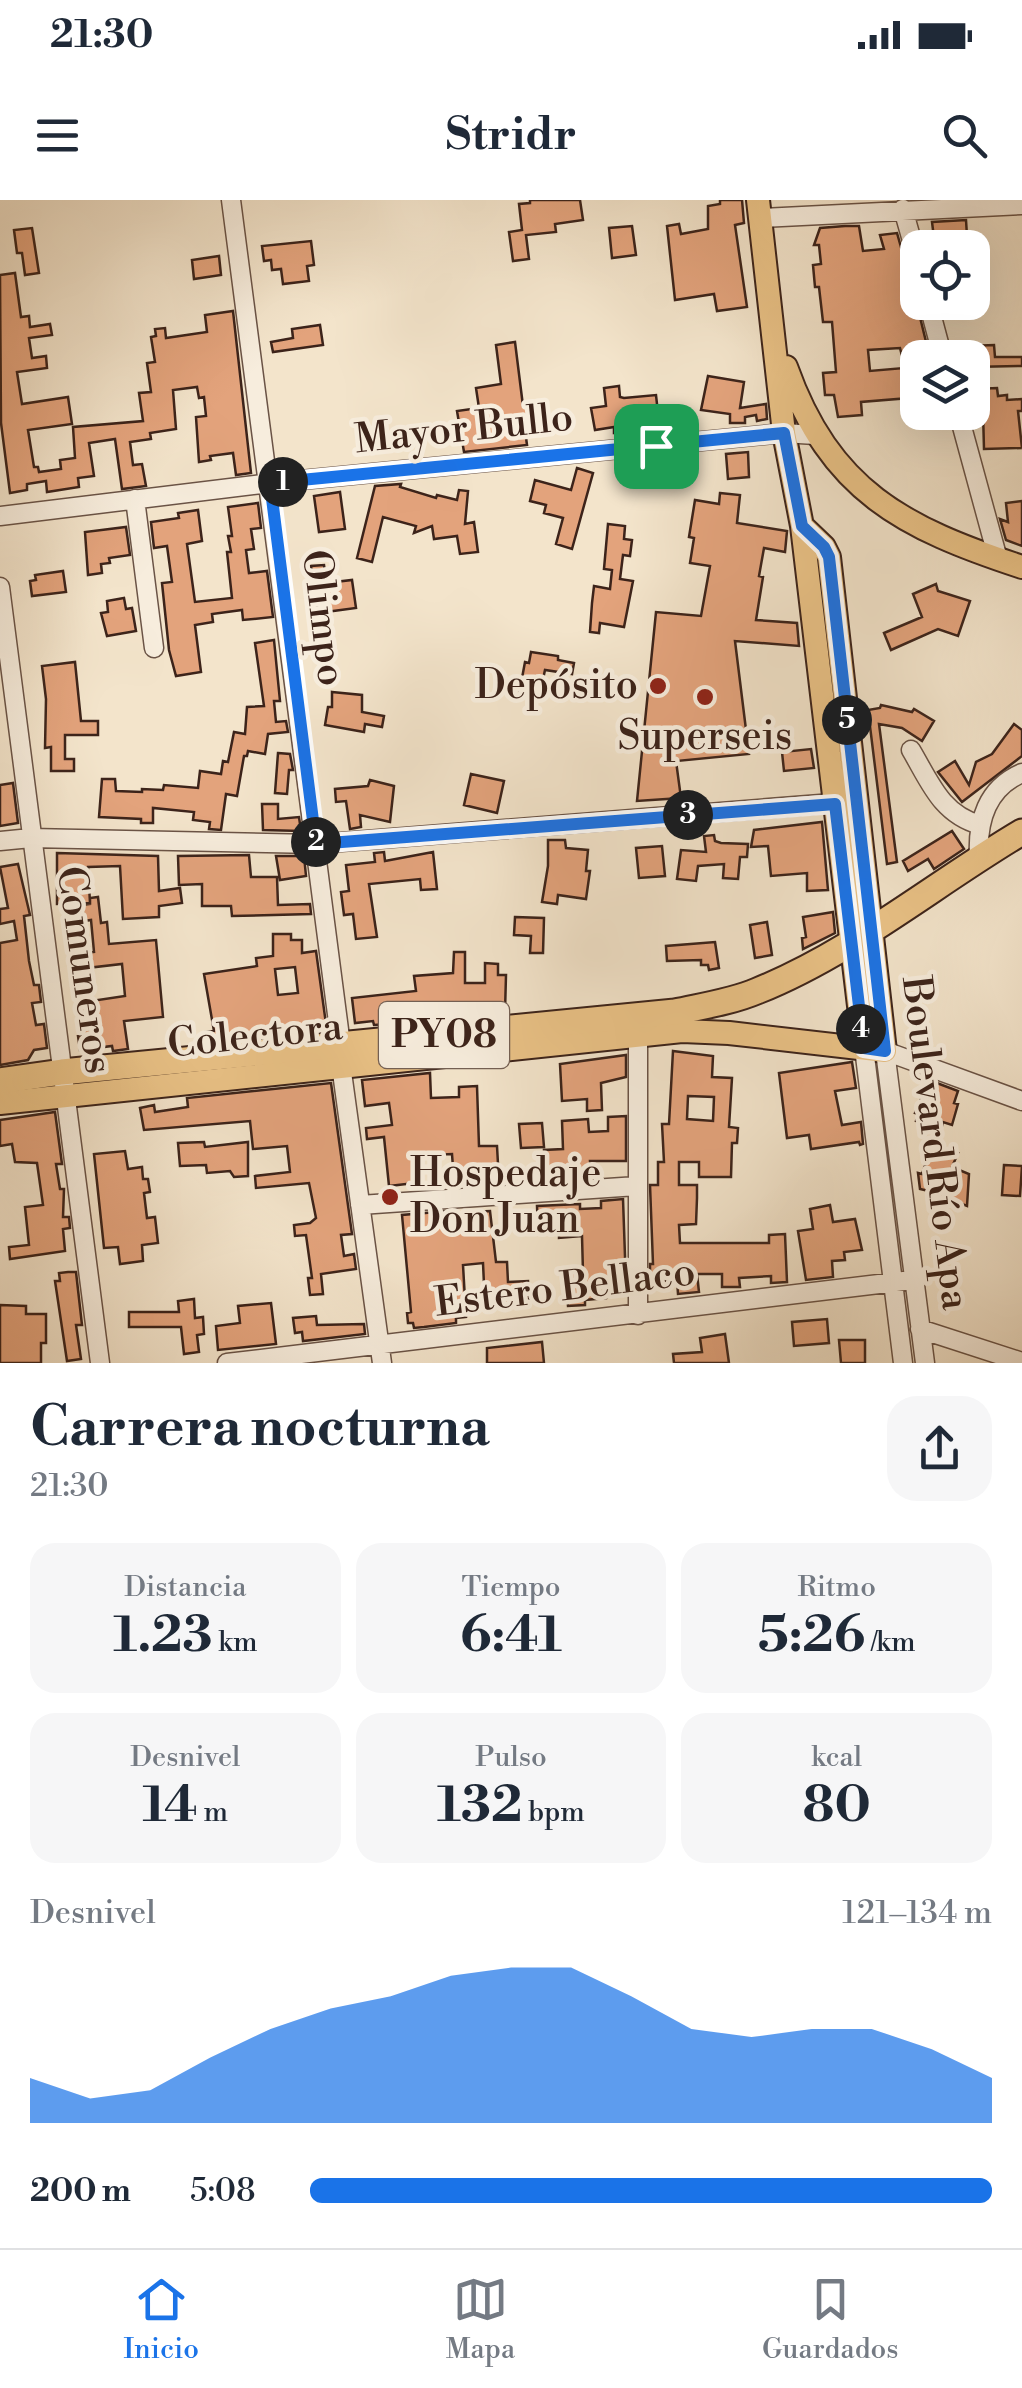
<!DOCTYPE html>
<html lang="es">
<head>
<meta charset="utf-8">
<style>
	:root { --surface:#fff; --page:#f6f6f7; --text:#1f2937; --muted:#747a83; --line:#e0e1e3; --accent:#1a73e8 }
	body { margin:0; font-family:"Libre Bodoni",serif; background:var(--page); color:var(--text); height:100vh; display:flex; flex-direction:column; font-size:38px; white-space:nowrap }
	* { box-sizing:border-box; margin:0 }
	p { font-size:32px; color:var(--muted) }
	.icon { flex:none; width:55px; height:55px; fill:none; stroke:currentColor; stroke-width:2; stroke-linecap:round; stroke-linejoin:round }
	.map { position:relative; height:1163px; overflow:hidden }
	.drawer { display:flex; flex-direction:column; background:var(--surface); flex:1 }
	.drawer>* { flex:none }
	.controls { position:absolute; left:900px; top:30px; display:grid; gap:20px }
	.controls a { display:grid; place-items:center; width:90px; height:90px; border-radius:20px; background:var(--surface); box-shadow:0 10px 40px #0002; font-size:50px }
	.pin { position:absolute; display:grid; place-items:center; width:85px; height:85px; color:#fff; margin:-42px; border-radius:20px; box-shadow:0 5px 15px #0006 }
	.km { position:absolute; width:50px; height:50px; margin:-25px; border-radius:50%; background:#222; color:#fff; font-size:28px; line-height:50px; text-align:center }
	.round { display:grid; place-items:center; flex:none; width:105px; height:105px; border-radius:30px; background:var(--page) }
	.overview { display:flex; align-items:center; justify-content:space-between; height:170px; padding:0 30px }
	h1 { font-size:55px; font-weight:700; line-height:75px }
	.stats { display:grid; grid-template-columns:repeat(3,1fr); gap:15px; height:170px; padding:10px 30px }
	.stats div { display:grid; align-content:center; border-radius:25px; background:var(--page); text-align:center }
	.stats b { font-size:50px; font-weight:700 }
	.stats small { font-size:28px; font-weight:400 }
	.stats p { font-size:28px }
	.chart { height:280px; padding:20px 30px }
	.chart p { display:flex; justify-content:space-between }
	.chart svg { width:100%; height:180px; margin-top:10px; fill:var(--accent); opacity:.7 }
	ul { padding:0 30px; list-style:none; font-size:32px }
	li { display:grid; grid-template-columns:160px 120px 1fr; align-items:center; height:75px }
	li i { height:25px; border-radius:12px; background:var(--accent) }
	.status { display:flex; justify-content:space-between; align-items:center; height:70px; padding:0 50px; background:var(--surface); direction:ltr }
	.status svg { height:28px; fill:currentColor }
	header { display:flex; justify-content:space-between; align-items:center; height:130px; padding:0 30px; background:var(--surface); font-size:45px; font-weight:700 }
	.dock { display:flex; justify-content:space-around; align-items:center; height:140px; border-top:2px solid var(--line); background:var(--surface); font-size:28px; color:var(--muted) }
	.dock a { display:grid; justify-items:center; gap:5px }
	.dock .current { color:var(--accent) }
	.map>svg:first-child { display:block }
	.building { fill:#e3a37c; stroke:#3c231a; stroke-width:2.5; fill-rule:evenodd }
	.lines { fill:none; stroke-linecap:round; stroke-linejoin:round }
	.minor-casing { stroke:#6a5346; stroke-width:21 }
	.major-casing { stroke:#3c231a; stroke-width:26 }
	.highway-casing { stroke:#3c231a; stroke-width:29 }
	.minor { stroke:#f7eddd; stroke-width:18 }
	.major { stroke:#eac286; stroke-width:22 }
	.highway { stroke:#eac286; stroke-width:25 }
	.route-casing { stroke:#fff; stroke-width:20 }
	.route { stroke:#1a73e8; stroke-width:12 }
	.poi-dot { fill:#8f2418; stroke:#f7eddd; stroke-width:4 }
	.labels { text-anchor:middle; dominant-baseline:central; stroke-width:9; stroke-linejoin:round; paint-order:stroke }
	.shield { fill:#f7eddd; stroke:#746054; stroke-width:2.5 }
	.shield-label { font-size:38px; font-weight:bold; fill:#3c231a }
	.street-label { font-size:40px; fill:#3c231a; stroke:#f7eddd }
	.poi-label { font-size:40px; fill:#3c231a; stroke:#f7eddd; text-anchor:end }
</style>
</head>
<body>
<div class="status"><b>21:30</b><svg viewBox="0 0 49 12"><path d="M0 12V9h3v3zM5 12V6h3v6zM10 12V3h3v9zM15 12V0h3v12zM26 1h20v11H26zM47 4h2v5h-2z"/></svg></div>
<header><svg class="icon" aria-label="menu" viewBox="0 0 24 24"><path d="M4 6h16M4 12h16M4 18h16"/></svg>Stridr<svg class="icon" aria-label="search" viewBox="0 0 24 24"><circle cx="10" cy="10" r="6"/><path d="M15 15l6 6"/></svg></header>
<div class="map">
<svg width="1022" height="1163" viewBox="0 0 1022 1163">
	<rect width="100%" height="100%" fill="#f3e4cb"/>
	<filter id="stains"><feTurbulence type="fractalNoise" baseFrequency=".002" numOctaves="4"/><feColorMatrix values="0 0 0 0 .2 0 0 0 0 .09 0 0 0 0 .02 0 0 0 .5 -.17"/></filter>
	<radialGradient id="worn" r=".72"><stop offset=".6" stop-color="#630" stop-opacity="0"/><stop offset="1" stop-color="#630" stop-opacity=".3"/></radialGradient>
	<!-- building -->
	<path class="building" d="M530,0H580L583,20L555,24L556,32L526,35L529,59L513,61L509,32L522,30L519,4L530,3Z
		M720,0H742L744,23L735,25L747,107L717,111L714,94L675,100L667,26L679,24L681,34L708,29V6L720,4Z
		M966,20L967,36L934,38L932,22Z
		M632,26L636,55L612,58L609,28Z
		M845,26H859L863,51L884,49L880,35L897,33L906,65L916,80L909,81L910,101H916L930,158H918V194L909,196V198L861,202L862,215L838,217L834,195H825L823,173L836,172L832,122H823L819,87H815L813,65L821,64L819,45H814L820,28ZM900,148L905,168L870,171L868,150Z
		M32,28L39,73L25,75L22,53H17L14,30Z
		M311,41L314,65L307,66L309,81L283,84L281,69L272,70L271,60L264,61L262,46Z
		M219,56L221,75L194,79L192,60Z
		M15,73L21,117L29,116L30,127L50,124L52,135L29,138L32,158L46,156L47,168L17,172L22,204L68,197L72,224L28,230L34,267H38L39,272L61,269L60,260L75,258L73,227L143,221L139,193L151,192L147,163L155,162L151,137L156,136L155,129L165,128L166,138L207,132L205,115L233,111L251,273L236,275L233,253L210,256L211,260L199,262L196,217L206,216L204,197L199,198L197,187L173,190L176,229L150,233L151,239L130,242L133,265L142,264L146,286L122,289L115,239L89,243L94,276L78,278L79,287L47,292L46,281L27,284V290L10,293L1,223L0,75Z
		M320,125L323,145L273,152L271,142L293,138L292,129Z
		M515,142L523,206H526L530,229L525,230L527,245L464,252L457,211L479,208L476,188L501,184L496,145Z
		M994,145L995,157H1022V166L972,167L968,146Z
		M708,176L744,182L740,208L766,204L767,219L757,221L756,215L745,217V223H730V214L701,210Z
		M619,186L620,197L624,198L656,195L660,231L631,234L614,233V227L595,230L591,208L606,206L604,188Z
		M997,188L998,196L1007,195V200L1022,199V211H1018L1022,248L984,249L983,212L977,213L975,189Z
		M748,252L749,277L728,279L726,254Z
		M577,268L593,273L572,349L556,344L563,318L544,313L546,305L530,301L535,280L571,290Z
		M401,284L400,287L436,298L437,295L457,300L459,290L468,291L465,324L474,322L478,352L460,354L457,336L434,339L432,326L414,333L416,326L383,317L372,362L357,358L375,286Z
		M340,292L345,329L319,332L314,296Z
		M720,293L740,295L737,323L787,331L785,352L764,348L759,376L763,377L756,420L797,423L799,446L735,441L749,554L676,561L681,598L637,601L656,412L701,416L710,366L690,363L694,338L689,337L695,300L719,304Z
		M1022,301V346L1006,340L1000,319L1008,322L1006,303Z
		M258,303L261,328L251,329L254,349L246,350L249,373L267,371L273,417L243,420L242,410L212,414L213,422L195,425L201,472L176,476L169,450L162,383L172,382L167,346L154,348L151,322L179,318L178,313L198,310L202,341L187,344L195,402L232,398L227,352H231L228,336H232L228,307Z
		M608,324L625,326L624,339L632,340L630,356L623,355L620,379L633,381L624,427L600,423L599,433L590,432L592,403L594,386L610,389L612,370L604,369Z
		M126,327L130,355L109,358L110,363L101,364L102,373L88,375L85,332Z
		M324,365L326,383L352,380L356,408L318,413L311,366Z
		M63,371L66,392L32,396L30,381L36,380L35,375Z
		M936,384L938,391L970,401L958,436L938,429L891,450L884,433L922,417L913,394Z
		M124,398L126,409L132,408L136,431L107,436L101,413L108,412L107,401Z
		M274,440L280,501H274L276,522L286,521L288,532L268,534L265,554L248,551L247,556H244L237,596L226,594L221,630L209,629L210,622L193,620L194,612L153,608V623H141V619L99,617L102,579H115L116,591L142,592V589L163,590L164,585L198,588L200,571L221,574L223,561L228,562L234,532L245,534L247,507L264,506L255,443Z
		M531,452L558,456V460L574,463L572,474L545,470L539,498L519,494L525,462L529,463Z
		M75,462L81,521H98V535H65V559H74V571H51V547L45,548L46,499L42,466Z
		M332,492L362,495V512L384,516L382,527L365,524L364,532L325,525L328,507H332Z
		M881,505L912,512L914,509L934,521L922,541L902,528L879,524L897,662L887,664L868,510L880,508Z
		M1014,524L1022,530V556L962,602L938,572L955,561L969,585L976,562L992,554Z
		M811,549L814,568L784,571L782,552Z
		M278,553L290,554L293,570H289L287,594L275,593Z
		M471,574L504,581L497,613L464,605Z
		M370,580L394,586L390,622L360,615L361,627L350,629L346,601L336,602L335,589L368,586Z
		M13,583L18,623L0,626V585Z
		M262,604H278V619L299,617L301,631L263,630Z
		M822,622L828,690L807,691V673L771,676L768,646L751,647L754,630Z
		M952,631L964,649L934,669L928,659L908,671L903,661Z
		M714,635L715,641L721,643L748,644L747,657H740L738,679L723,678L724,664L698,666L696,681L677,679L681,650L706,652L704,636Z
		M548,640H565L566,648L588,650L586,671H590L586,699L558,695L557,704L542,702L548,666Z
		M662,646L665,676L639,678L636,648Z
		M384,652L385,661L433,652L437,689L421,690L420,679L369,684L377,737L356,739L353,714L344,715L341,692L349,691L346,665L375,662L374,653Z
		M57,653L158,656L159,691L180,688L182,703L159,706V717L123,719L120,666L88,667L90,703L57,704Z
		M249,655L251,677H277L278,705L310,704L311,714L232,716L231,706H202V684L179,685L178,656Z
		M276,656H304L306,676L280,680Z
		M18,664L30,715L24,716L29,761L34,785H39L41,802L32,803L36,825L44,824L47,848L34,850L28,860L0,865V743L17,740L14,721L0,724V709L8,708L0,667Z
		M98,697L101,723L107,722L109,744L156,740L163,817L124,821L128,849L113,851L112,846L80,850L78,836L82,835L78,803L125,796L122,764L78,769L77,754L94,752L91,720L84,721L82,705L90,704V698Z
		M833,712L835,733L803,749L802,738L806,737L803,717Z
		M515,717L544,718L543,753H530L531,736L514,735Z
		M767,722L772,755L755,758L750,725Z
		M273,734H291V740H302V753L316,751L326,824L300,827L301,832L207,842L205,832L214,831L204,774L257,766L256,758L273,756ZM295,767L298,793L278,795L275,769Z
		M715,742L719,768L709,770L708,765H701V760L667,761L666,746Z
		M454,752H465V783H485V763L498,764V775H506L505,812L460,816L459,812L419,819L418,806L388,810V824L374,825L373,821L355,823L352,798L416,791L414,776L453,773Z
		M673,851L713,856L712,877L732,878L729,927L738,928L737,943H732L731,977H699V962H679V985H697V998L696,1024L679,1025L680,1043H769V1035L785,1034L787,1082L771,1083V1076L739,1078L740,1087H722V1074H697L699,1092L678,1094L677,1080L650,1082V1064H653L650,985H658V962H664L662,924H669ZM688,896L714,897L713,921L687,919Z
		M626,855V877L601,883L602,910L587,911V899L562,901L560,864Z
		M852,862L856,888L835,891L842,925L861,922L863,944L860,945L859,942L811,949L809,935L787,938L779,873Z
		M430,873L431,898L459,897V887L477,886L479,946H497L499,982L454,981L452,954L412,956L415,983L389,986L384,937L367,939L366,928L392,925L389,903L365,906L362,880Z
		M929,880L958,891L954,903L958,904L952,925L943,922L941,930L916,921L918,914L915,913Z
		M331,883L352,1034L341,1035L344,1056L354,1054L356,1069L321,1074L323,1094L310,1095L308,1078H312L306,1035L295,1036L294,1025L310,1023L316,1018L309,983L256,988L255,976L290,972L287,946L253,949L250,921L144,930L140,908L154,905L155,912L188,907L187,898Z
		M55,912L62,964H56L60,989H64L63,1017H69L70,1028L63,1029L65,1051L10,1059L9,1047L29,1045L25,1007L43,1005L37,963L15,962L12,944L0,946V920Z
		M626,916V961H590L591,977L564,978V972L545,973L544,950L563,949L562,921L588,919L589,932L608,931V917Z
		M542,923L544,947L521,948L519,924Z
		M204,942L205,947L248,942V976L234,977L230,971L207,973L206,965L180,966L178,943Z
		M933,943L958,953L952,967L969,974L967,1006L950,999L946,1008L929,1001L933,992L920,989L918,973L922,974Z
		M125,951L128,969L142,967L143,979H148L150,992L144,993L147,1018L155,1017L158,1043L142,1045L143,1061L120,1064L118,1047L104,1048L94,954Z
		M1004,965L1022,966L1020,996L1002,995Z
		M623,999L626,1085L605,1086L606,1098L585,1100V1105L568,1106L565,1073L583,1072L582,1036L559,1038V1029L538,1030L537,1006L580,1004V1009L601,1008V1001Z
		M830,1005L833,1022L855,1019L862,1050L844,1052L845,1060L832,1061L833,1077L806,1080L798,1031L813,1029L810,1009Z
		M448,1011L449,1021L470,1020L469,1012L490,1011L496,1062H507L508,1082L528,1081L529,1104L485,1106L483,1063L463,1065L466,1117L456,1118V1123L424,1127L414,1128L413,1123H408L407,1113L411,1112L402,1015Z
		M68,1072H76L82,1125H76L81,1159L67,1161L55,1081H60L59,1073Z
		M194,1099L195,1118L203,1117L204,1134L197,1135L199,1152L184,1154L181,1127H129V1112H179L178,1101Z
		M271,1103L276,1144L218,1150L216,1126L240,1123L238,1106Z
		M0,1105L26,1106V1114H46V1143H41V1163H0Z
		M316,1116L317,1125L364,1124L365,1134L303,1141L302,1132L295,1133L293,1118Z
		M827,1119L829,1143L794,1146L792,1122Z
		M725,1134L729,1163H674L673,1154L702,1152L700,1138Z
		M839,1140H865V1163H841Z
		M542,1142L544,1163H487V1148Z"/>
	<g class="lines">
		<defs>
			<path id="minor" d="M231,0L341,845
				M903,9L918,62
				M761,18L1022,5
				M928,102L943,158
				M958,212L998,359
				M135,299L154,448
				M0,316L270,283L784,233L815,235
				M0,387L100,1163
				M911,550C930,582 941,614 980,625
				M0,641L31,638L316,644L846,602
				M979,657C977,621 987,588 1022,573
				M864,848L903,1163
				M341,865L382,1163
				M360,1005L637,986
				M638,1115V834
				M920,1129L1022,1162
				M227,1163L912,1080
				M925,1163L885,851L1022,901"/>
			<path id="major" d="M758,0L784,233L802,326L864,848
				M786,167C830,291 903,328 1022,367
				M0,903L682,831L729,833L885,851L829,357L824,347L802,326"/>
			<path id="highway" d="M0,881L62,872L675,812C702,806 731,802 757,791C852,753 934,684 1022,632"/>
		</defs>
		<!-- minor casing -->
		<use href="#minor" class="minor-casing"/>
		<!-- major casing -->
		<use href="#major" class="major-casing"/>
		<!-- highway casing -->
		<use href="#highway" class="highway-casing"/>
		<!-- minor -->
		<use href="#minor" class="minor"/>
		<!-- major -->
		<use href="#major" class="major"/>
		<!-- highway -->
		<use href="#highway" class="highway"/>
	</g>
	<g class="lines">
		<defs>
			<path id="route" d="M784,233L802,326L824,347L829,357L885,851L864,848L835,604L316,644L270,283Z"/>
		</defs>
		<!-- route casing -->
		<use href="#route" class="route-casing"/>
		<!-- route -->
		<use href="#route" class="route"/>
	</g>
	<!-- markers -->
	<g class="poi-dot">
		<circle cx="658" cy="486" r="10"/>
		<circle cx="705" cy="497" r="10"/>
		<circle cx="390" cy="997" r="10"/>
	</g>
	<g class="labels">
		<!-- shield labels -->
		<rect class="shield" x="379" y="802" width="130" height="66" rx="8"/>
		<g class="shield-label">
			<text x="444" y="835">PY08</text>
		</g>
		<!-- street labels -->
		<g class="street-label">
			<text transform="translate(464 229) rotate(-6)">Mayor Bullo</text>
			<text transform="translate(323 418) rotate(83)">Olimpo</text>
			<text transform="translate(84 770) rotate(82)">Comuneros</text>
			<text transform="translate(255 836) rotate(-6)">Colectora</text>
			<text transform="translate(935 943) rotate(83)">Boulevard Río Apa</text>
			<text transform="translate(565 1088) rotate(-7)">Estero Bellaco</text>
		</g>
		<!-- poi labels -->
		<g class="poi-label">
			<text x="638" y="486">Depósito</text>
			<text x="705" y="537" text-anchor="middle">Superseis</text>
			<text x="410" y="974" text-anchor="start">Hospedaje<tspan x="410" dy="46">Don Juan</tspan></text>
		</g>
	</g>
	<rect width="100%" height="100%" filter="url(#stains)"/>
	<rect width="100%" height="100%" fill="url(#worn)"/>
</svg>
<div class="controls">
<a><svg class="icon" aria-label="locate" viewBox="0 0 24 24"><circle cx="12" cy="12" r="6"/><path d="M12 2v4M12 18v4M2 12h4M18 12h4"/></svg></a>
<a><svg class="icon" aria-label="layers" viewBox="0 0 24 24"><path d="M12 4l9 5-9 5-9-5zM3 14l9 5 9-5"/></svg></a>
</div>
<div class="pin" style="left:656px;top:246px;background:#1e9e55"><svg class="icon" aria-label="arrive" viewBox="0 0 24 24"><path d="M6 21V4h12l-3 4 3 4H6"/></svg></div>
<b class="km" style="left:283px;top:282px">1</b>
<b class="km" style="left:316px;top:642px">2</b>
<b class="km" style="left:688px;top:615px">3</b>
<b class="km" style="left:861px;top:829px">4</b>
<b class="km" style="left:847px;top:520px">5</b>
</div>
<section class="drawer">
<div class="overview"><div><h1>Carrera nocturna</h1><p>21:30</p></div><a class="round"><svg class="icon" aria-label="share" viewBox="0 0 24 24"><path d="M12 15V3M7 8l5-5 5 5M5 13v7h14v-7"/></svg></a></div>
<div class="stats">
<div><p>Distancia</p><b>1.23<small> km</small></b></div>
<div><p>Tiempo</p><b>6:41</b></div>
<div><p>Ritmo</p><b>5:26<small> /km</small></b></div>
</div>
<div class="stats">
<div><p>Desnivel</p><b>14<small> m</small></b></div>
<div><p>Pulso</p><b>132<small> bpm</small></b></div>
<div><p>kcal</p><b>80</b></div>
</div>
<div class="chart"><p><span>Desnivel</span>121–134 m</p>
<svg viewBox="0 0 160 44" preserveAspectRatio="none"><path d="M0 44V33L10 38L20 36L30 28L40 21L50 16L60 13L70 8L80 6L90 6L100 13L110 21L120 23L130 21L140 21L150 26L160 33V44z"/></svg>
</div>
<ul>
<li><b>200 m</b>5:08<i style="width:100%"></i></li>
</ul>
</section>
<nav class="dock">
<a class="current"><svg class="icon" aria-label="home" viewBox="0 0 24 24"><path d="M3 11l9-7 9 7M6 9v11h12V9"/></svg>Inicio</a>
<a><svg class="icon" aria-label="map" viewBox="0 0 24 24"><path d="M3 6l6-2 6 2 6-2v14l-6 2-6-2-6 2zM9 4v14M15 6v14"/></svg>Mapa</a>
<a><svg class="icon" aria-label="saved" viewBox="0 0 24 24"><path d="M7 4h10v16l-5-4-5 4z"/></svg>Guardados</a>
</nav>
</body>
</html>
